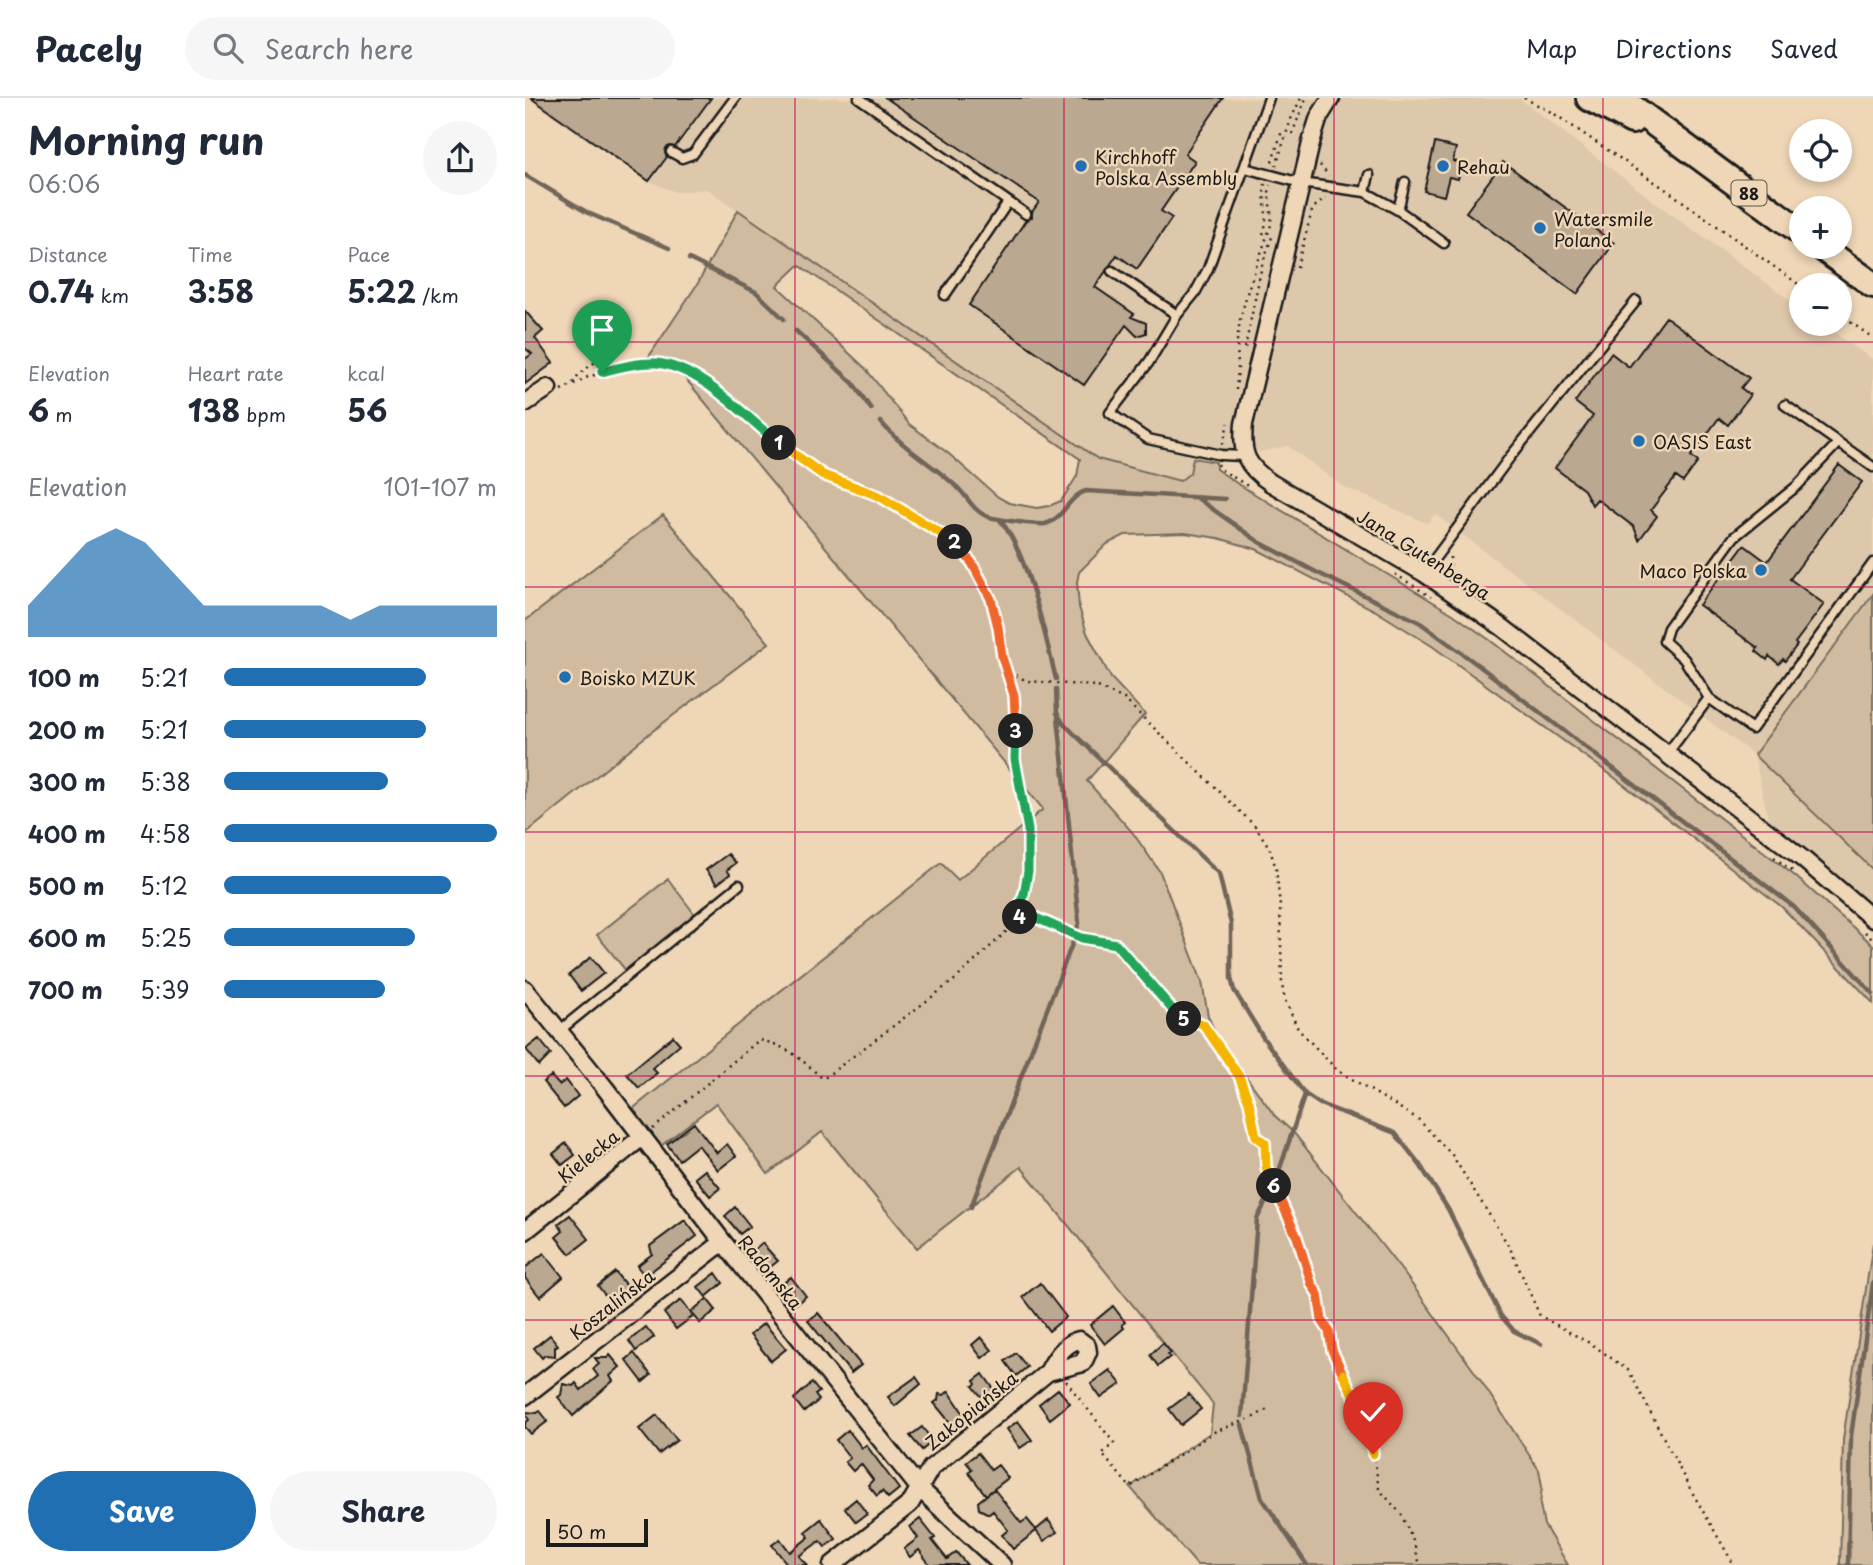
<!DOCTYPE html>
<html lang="en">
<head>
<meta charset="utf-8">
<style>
	:root { --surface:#fff; --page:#f6f6f7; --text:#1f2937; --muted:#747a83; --line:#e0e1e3; --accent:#1f6fb2 }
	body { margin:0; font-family:"Playpen Sans",sans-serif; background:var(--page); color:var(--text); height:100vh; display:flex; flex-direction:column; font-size:26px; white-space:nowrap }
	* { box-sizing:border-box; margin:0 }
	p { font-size:23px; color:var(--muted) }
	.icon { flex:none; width:38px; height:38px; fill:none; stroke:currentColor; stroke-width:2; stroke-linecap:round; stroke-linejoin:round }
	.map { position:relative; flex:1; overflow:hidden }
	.drawer { display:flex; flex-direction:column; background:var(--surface); width:525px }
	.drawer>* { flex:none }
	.fabs { position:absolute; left:1264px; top:21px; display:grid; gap:14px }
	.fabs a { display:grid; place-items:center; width:63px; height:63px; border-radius:50%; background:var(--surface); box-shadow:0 4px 10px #0003; font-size:35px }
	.scale { position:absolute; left:21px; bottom:18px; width:102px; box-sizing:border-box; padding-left:7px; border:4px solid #1c1c1c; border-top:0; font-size:19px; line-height:24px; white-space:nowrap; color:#1c1c1c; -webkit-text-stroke:5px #eed6b6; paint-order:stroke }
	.pin { position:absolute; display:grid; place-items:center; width:60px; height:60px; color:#fff; margin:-72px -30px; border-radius:50% 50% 50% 0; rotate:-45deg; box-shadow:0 0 7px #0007 }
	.pin .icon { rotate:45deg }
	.km { position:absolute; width:35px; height:35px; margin:-18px; border-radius:50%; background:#222; color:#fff; font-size:19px; line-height:35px; text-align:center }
	.round { display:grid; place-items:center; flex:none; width:74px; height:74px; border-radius:37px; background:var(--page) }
	.overview { display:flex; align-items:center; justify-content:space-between; height:119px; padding:0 28px }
	h1 { font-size:38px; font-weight:700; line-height:52px }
	.metrics { display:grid; grid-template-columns:repeat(3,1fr); gap:10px; height:119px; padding:7px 28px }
	.metrics div { display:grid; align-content:center }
	.metrics b { font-size:30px; font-weight:700 }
	.metrics small { font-size:19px; font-weight:400 }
	.metrics p { font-size:19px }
	.chart { height:196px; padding:14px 28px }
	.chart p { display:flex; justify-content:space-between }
	.chart svg { width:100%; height:126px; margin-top:7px; fill:var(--accent); opacity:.7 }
	.cta { display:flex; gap:14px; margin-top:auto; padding:14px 28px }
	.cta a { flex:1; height:80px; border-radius:42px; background:var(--accent); color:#fff; font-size:28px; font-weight:700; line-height:80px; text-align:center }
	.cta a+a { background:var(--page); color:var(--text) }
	ul { padding:0 28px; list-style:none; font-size:23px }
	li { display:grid; grid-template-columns:112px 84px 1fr; align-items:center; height:52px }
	li i { height:18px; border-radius:9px; background:var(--accent) }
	header { display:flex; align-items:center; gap:42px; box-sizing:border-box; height:98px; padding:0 35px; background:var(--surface); border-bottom:2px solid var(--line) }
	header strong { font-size:33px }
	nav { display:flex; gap:38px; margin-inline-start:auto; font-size:24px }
	.search { width:490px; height:63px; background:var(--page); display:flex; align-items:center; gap:18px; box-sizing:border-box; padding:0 24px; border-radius:38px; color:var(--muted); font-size:26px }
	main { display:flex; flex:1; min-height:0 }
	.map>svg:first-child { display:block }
	.built { fill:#dec8ab }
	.green { fill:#d0bba0; stroke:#766c5e; stroke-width:2; fill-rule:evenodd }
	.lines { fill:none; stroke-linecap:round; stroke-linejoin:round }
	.stream { stroke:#6f6559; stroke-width:4.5 }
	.building { fill:#baa890; stroke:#1c1c1c; stroke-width:2 }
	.lane-casing { stroke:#1c1c1c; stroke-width:13 }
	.street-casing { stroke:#1c1c1c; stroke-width:21 }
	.primary-casing { stroke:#1c1c1c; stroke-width:30 }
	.path { stroke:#1c1c1c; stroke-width:2.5; stroke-dasharray:2 5; stroke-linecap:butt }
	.lane { stroke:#eed6b6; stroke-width:8 }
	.street { stroke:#eed6b6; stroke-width:16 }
	.primary { stroke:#eed6b6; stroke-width:24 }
	.split-1-casing { stroke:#fff; stroke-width:14 }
	.split-2-casing { stroke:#fff; stroke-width:14 }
	.split-3-casing { stroke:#fff; stroke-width:14 }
	.split-4-casing { stroke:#fff; stroke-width:14 }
	.split-5-casing { stroke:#fff; stroke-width:14 }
	.split-6-casing { stroke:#fff; stroke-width:14 }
	.split-7-casing { stroke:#fff; stroke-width:14 }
	.split-8-casing { stroke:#fff; stroke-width:14 }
	.split-1 { stroke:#22a559; stroke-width:9 }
	.split-2 { stroke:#f5b400; stroke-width:9 }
	.split-3 { stroke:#f0652b; stroke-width:9 }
	.split-4 { stroke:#22a559; stroke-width:9 }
	.split-5 { stroke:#22a559; stroke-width:9 }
	.split-6 { stroke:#f5b400; stroke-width:9 }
	.split-7 { stroke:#f0652b; stroke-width:9 }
	.split-8 { stroke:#f5b400; stroke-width:9 }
	.grid { fill:none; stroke:#c2185b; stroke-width:2; stroke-opacity:0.55 }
	.poi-dot { fill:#1f6fb2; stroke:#eed6b6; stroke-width:2.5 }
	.labels { text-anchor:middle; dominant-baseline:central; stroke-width:5; stroke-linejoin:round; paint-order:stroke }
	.shield { fill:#eed6b6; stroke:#5b544a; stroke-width:2 }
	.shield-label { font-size:16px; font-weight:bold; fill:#1c1c1c }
	.poi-label { font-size:18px; fill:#1c1c1c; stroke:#eed6b6; text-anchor:start }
	.street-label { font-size:18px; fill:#1c1c1c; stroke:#eed6b6 }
</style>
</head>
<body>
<header>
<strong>Pacely</strong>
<div class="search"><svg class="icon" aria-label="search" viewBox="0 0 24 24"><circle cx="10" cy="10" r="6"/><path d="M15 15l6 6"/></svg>Search here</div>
<nav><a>Map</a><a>Directions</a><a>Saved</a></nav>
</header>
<main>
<section class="drawer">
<div class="overview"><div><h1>Morning run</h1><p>06:06</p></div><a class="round"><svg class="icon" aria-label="share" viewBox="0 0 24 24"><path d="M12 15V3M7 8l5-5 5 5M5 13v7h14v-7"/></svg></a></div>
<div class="metrics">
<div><p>Distance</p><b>0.74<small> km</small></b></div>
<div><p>Time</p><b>3:58</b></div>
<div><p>Pace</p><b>5:22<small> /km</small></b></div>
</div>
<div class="metrics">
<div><p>Elevation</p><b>6<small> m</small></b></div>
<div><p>Heart rate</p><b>138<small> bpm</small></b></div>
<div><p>kcal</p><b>56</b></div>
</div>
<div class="chart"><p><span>Elevation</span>101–107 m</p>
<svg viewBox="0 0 160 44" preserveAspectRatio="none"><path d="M0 44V33L10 22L20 11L30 6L40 11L50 22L60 33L70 33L80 33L90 33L100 33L110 38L120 33L130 33L140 33L150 33L160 33V44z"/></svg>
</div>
<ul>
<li><b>100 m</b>5:21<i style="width:74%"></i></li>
<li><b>200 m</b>5:21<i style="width:74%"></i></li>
<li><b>300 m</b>5:38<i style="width:60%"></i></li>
<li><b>400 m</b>4:58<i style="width:100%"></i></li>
<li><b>500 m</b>5:12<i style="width:83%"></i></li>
<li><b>600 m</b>5:25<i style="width:70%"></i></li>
<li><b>700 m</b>5:39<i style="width:59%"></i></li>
</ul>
<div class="cta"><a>Save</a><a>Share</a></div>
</section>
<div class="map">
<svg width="1348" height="1467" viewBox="0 0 1348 1467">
	<rect width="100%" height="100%" fill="#eed6b6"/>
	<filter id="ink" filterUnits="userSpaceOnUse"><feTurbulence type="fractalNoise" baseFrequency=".0143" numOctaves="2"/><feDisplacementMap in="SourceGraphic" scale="14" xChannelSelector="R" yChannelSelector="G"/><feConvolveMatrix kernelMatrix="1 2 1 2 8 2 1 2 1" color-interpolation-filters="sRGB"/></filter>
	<g filter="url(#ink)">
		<!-- built -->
		<path class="built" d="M6,0L995,1L1135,108L1276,210V226H1297L1348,262V808L1244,724L1229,657L910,416L902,425L817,388L763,348L715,358L668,360L665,375L655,383L573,361L182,91L150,94L124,83Z"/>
		<!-- green -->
		<path class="green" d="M213,112L573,361L655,383L665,375L668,360L691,364V371L713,386L928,516L966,543L1270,778L1348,847V905L1257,809L1086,677L907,548L851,513L731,451L693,440L660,435L600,437L582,446L554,474L552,484L554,509L562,535L586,580L620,616L562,683L608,735L635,774L677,884L683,918L692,939L750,1018L769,1035L881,1178L954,1280L1014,1372L1017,1388L1015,1407L1019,1427L1043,1467H672L605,1389L685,1335L688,1306L496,1069L392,1150L297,1034L243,1076L191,1005L128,1054L100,1017L416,765L433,782L518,711L145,262L123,260L173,185ZM274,167L555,361L552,378L536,403L524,408L512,410L484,405L473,399L424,356L384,326L340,270L252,188Z
			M138,417L244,545L125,635L0,736V523Z
			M1348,496V772L1229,657Z
			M143,781L171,818L102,874L72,837Z
			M1348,1145V1467H1315L1318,1341Z"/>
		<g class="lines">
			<!-- stream -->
			<path class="stream" d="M0,77L63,115L144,150
				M164,161L231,194L259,221
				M271,233L328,285L346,311
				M356,324C378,351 409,367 434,391C443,400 449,413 461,418C467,421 513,427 520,426C538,422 543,398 561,393L700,401
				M672,400L734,444L791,474L894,524L953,567L1269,809L1348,896
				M475,422C503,455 520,537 531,581
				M531,591L532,615L538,625L694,776L706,826V880L709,892L739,941L780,996L749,1088L732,1121L717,1318
				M533,619L554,825L551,834
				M780,996L795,1006L870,1035L895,1067L923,1111L976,1218L989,1233L1016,1246
				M446,1109L549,841
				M717,1327L737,1400L782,1467
				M1323,1467L1326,1338L1348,1185"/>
		</g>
		<!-- building -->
		<path class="building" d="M6,0H186L150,49L145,48L141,50L140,55L142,59L124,83Z
			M361,0H698L660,56L670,63L636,113L647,120L612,171L592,157L570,189L609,216L606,219L621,225V235L612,238L601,227L559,287L444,207L501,122L507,119V114L514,104Z
			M910,45L931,50L928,63L937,65L933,81L924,79L919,98L899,93Z
			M978,64L1089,145L1052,196L941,114Z
			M0,213L18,233L10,240L28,265L0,286V261L7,256L0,250Z
			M1141,219L1224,280L1216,290L1225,297L1203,327L1194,320L1166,358L1173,364L1158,384L1151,379L1126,412L1132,418L1114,442L1109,429L1072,401L1067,407L1059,392L1030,370L1068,318L1050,304L1086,255L1104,269Z
			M1314,367L1337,384L1265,481L1299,506L1270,545L1272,547L1260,563L1258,561L1254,566L1244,558L1242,562L1231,553L1233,550L1174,507L1219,447L1242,464Z
			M203,756L211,765L202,772L205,776L192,786L181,772Z
			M66,859L79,875L56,893L44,877Z
			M148,938L155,946L127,970L132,975L114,990L102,976Z
			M14,941L26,956L14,968L1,951Z
			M26,978L34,987L41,982L53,998L39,1010L18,984Z
			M169,1025L192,1055L202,1046L211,1058L193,1072L173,1047L154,1062L142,1046Z
			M41,1045L50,1057L37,1067L28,1056Z
			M180,1072L195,1090L185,1098L170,1080Z
			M210,1109L225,1128L215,1136L200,1118Z
			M45,1117L64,1141L45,1156L31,1139L38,1133L33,1126Z
			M160,1122L172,1138L120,1178L112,1168L127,1156L125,1148Z
			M237,1145L253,1163L243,1171L227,1153Z
			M19,1155L38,1179L15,1199L0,1180V1170Z
			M90,1174L104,1191L86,1205L73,1188Z
			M191,1175L198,1185L181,1199L173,1189Z
			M266,1179L281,1198L271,1206L256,1187Z
			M515,1185L541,1219L524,1233L498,1199Z
			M182,1201L191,1212L175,1225L166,1214Z
			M156,1202L168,1218L151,1231L139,1215Z
			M588,1208L600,1224L597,1227L599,1230L580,1246L565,1227Z
			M293,1215L336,1267L326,1275L283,1223Z
			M239,1225L261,1251L246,1263L225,1237Z
			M121,1229L129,1239L111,1253L104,1243Z
			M25,1237L33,1247L30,1249V1258L20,1257L17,1260L9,1250Z
			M456,1239L467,1252L457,1260L447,1247Z
			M638,1245L646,1255L643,1257L645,1259L633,1268L625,1257Z
			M109,1255L126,1277L118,1284L101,1262Z
			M491,1255L502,1269L491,1278L480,1263Z
			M85,1257L95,1269L85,1278L88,1283L48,1318L33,1299L36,1297L38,1286L48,1288L51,1285L56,1292L73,1278L68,1271L74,1266L70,1260H82Z
			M585,1272L596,1286L576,1300L566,1286Z
			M458,1276L471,1294L460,1303L448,1288L451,1286L449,1283Z
			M391,1279L396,1286L370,1308L363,1299Z
			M287,1285L294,1294L290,1297L294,1302L279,1314L269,1301Z
			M533,1291L545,1305L525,1321L514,1306Z
			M424,1293L440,1318L428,1328L409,1305L413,1302L414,1296L419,1297Z
			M664,1296L676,1311L656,1327L644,1311Z
			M15,1313L23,1323L6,1336L0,1329V1325L4,1322L0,1314L12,1315Z
			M132,1317L152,1342L134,1356L114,1331Z
			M493,1323L507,1342L495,1350L482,1331Z
			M397,1329L408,1343L397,1352L385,1338Z
			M323,1332L337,1350L341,1347L374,1391L363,1400L357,1393L352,1398L343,1387L348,1382L336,1366L328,1373L320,1364L325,1360L311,1342Z
			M453,1355L466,1372L473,1367L483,1380L461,1397L443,1374L447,1371L441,1364Z
			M469,1391L496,1425L502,1421L511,1432L523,1422L532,1434L519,1443L511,1433L488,1451L477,1437L483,1432L468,1413L464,1416L454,1411L453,1404Z
			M331,1401L342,1416L331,1424L320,1410Z
			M296,1421L311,1441L300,1449L295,1443L274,1458L282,1467H263L247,1447L255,1441L265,1454L284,1439L280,1434Z
			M395,1421L410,1440L407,1442L422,1461L431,1454L442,1467H405L394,1452L385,1459L379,1451L393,1440L385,1429Z"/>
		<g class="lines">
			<defs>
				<path id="lane" d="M334,0L501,116
					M146,54L157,60L168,56L210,0
					M720,70L776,85L840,94L873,112L919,145
					M840,94L844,77
					M873,112L880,84
					M587,173L652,217
					M420,197L483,104
					M1260,307L1348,369
					M719,358L696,357L623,341L585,315L624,264L652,217L670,195L683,171L744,0
					M899,475L985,359L1111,203
					M1184,600L1159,561L1139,543L1143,530L1209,439L1272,388L1312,346
					M1141,657L1184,600L1227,631L1348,465
					M34,933L214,787"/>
				<path id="street" d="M806,0L794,19L787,41L719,326C716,356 721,368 746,385L899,475L977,529L1278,761L1348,821
					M0,305L23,290
					M0,891L80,990L198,1144L395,1391L477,1467
					M0,1133L117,1039
					M0,1298L198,1144
					M307,1467L385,1406L406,1370L523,1274C529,1262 539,1245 554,1242L562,1248L563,1254L558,1265L523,1274"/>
				<path id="primary" d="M1064,0L1107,23
					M1095,0L1276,134
					M1296,149L1348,187"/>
			</defs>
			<!-- lane casing -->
			<use href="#lane" class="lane-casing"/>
			<!-- street casing -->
			<use href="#street" class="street-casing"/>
			<!-- primary casing -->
			<use href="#primary" class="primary-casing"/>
			<!-- path -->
			<path class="path" d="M999,0L1028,15L1146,95L1276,188
				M767,36L781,0
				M747,64L757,33
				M795,67L804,78
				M751,68L766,21L776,0
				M738,136C745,118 737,103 740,86
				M772,169L787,113L792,106L801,100
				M1314,216L1348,240
				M720,250L737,167L747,139
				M48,285L54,276L73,262
				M36,292L63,279L100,268L121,265L146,268L190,292L284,369L298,377L353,398L428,441L447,465L466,501L480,568L489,576L502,583L571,588L599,601L730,728L744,749L751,770L755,808L757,887L760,902L773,931L812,972L893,1021L927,1057L985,1150L1015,1218L1068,1247L1104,1273L1163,1387L1209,1467
				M711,292L713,271L712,243L715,222L723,192L746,127C748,114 742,100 745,87
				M698,346L703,325
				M693,366L695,371L726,390
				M925,459V472L927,476
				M870,476L906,499
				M1249,759L1271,776
				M487,824L501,817L509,819L557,840L591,846L654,918L678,926L714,978L724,1005L731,1038L741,1048L739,1053L743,1076L772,1139L787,1187L793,1197L797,1222L804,1233L808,1252L838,1317L847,1346L854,1391L876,1416L889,1445L895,1467
				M1340,834L1348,842
				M128,1031L234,942C264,948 277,962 298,981L432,880L485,830L499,796L504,773L503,732L490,661L491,632L489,597L481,570
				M541,1283L589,1345L577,1356L605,1389L689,1334L729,1319L746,1309"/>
			<!-- lane -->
			<use href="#lane" class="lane"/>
			<!-- street -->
			<use href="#street" class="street"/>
			<!-- primary -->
			<use href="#primary" class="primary"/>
		</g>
	</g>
	<g class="lines" filter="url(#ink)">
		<defs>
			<path id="split-1" d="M77,274C94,269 113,264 131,265C176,269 219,318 254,345"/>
			<path id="split-2" d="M254,345L298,377L354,398L430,444"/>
			<path id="split-3" d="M430,444L447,465L466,501L473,529L477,559L489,597L491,633"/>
			<path id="split-4" d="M491,633L490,661L503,732V773L499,796L487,824L495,819"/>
			<path id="split-5" d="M495,819L501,817L509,819L557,840L591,846L653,918L659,921"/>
			<path id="split-6" d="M659,921L678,926L714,978L724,1004L731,1038L740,1045L741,1069L749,1088"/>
			<path id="split-7" d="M749,1088L772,1139L787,1187L793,1196L797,1222L804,1233L807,1252L818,1276"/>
			<path id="split-8" d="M818,1276L838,1317L847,1346L848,1356"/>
		</defs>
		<!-- split-1 casing -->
		<use href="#split-1" class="split-1-casing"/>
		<!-- split-2 casing -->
		<use href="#split-2" class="split-2-casing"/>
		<!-- split-3 casing -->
		<use href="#split-3" class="split-3-casing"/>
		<!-- split-4 casing -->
		<use href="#split-4" class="split-4-casing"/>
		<!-- split-5 casing -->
		<use href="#split-5" class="split-5-casing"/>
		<!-- split-6 casing -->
		<use href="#split-6" class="split-6-casing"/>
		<!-- split-7 casing -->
		<use href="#split-7" class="split-7-casing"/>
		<!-- split-8 casing -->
		<use href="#split-8" class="split-8-casing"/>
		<!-- split-1 -->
		<use href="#split-1" class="split-1"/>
		<!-- split-2 -->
		<use href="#split-2" class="split-2"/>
		<!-- split-3 -->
		<use href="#split-3" class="split-3"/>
		<!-- split-4 -->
		<use href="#split-4" class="split-4"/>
		<!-- split-5 -->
		<use href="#split-5" class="split-5"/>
		<!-- split-6 -->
		<use href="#split-6" class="split-6"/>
		<!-- split-7 -->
		<use href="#split-7" class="split-7"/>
		<!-- split-8 -->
		<use href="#split-8" class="split-8"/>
	</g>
	<!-- grid -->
	<path class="grid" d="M270,0V1467M539,0V1467M809,0V1467M1078,0V1467M0,244H1348M0,489H1348M0,734H1348M0,978H1348M0,1222H1348"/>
	<!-- markers -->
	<g class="poi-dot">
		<circle cx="556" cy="68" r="7"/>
		<circle cx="918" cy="68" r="7"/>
		<circle cx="1015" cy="130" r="7"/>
		<circle cx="1114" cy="343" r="7"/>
		<circle cx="1236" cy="472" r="7"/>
		<circle cx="40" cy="579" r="7"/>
	</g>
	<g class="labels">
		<!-- shield labels -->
		<rect class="shield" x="1206.5" y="82.5" width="35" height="25" rx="5"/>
		<g class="shield-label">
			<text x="1224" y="95">88</text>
		</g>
		<!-- poi labels -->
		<g class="poi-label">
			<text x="570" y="58">Kirchhoff<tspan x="570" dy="21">Polska Assembly</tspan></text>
			<text x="932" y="68">Rehau</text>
			<text x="1029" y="120">Watersmile<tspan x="1029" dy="21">Poland</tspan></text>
			<text x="1128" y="343">OASIS East</text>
			<text x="1222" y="472" text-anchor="end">Maco Polska</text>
			<text x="54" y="579">Boisko MZUK</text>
		</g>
		<!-- street labels -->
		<g class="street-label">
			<text transform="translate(899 456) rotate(32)">Jana Gutenberga</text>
			<text transform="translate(63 1058) rotate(-39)">Kielecka</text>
			<text transform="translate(246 1174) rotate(51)">Radomska</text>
			<text transform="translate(87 1206) rotate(-38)">Koszalińska</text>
			<text transform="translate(446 1312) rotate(-39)">Zakopiańska</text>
		</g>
	</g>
</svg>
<div class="fabs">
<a><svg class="icon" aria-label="locate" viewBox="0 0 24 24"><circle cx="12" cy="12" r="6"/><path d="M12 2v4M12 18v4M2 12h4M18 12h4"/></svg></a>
<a>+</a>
<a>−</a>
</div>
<div class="scale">50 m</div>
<div class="pin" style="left:77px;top:274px;background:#1e9e55"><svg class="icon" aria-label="arrive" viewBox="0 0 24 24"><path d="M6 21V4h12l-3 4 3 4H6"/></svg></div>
<div class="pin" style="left:848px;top:1356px;background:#d93025"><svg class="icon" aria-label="check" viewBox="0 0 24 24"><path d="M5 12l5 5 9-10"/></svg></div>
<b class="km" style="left:254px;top:345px">1</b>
<b class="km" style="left:430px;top:444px">2</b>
<b class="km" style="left:491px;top:633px">3</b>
<b class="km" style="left:495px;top:819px">4</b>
<b class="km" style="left:659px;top:921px">5</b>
<b class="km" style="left:749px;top:1088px">6</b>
</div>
</main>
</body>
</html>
